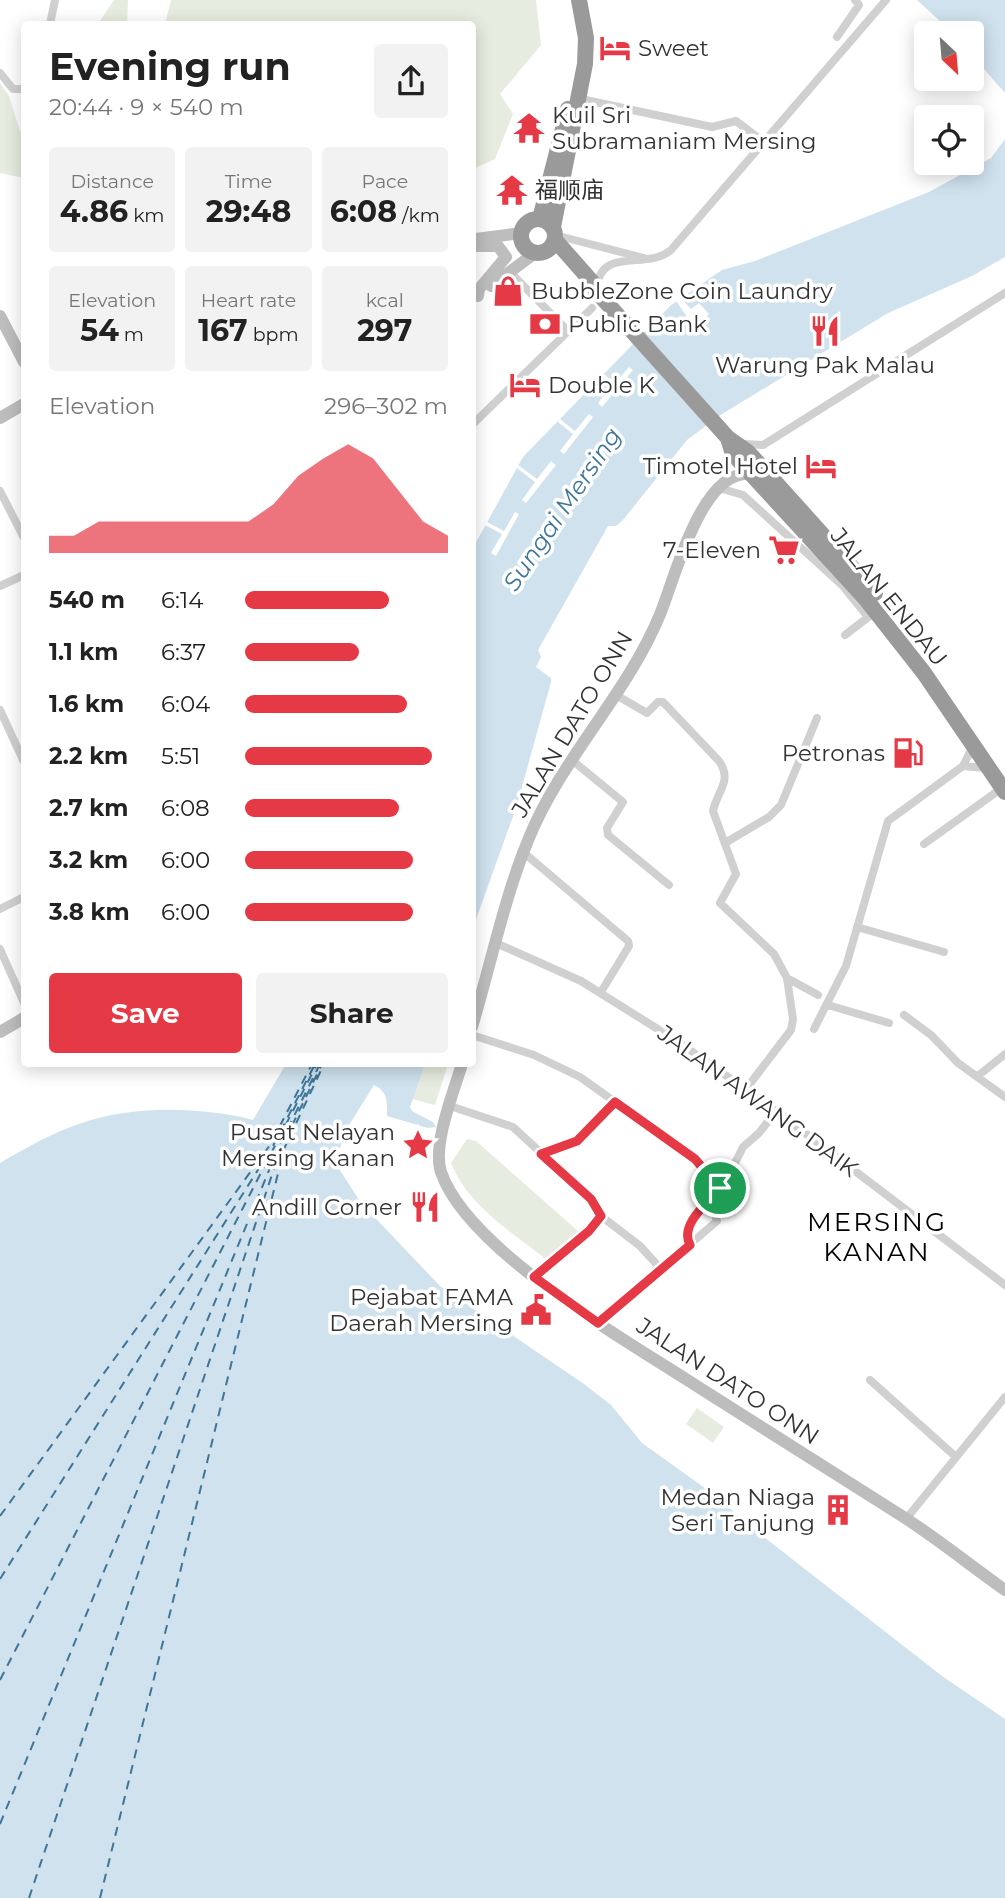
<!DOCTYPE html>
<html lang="en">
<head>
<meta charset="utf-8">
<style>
	:root { --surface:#fff; --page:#f2f2f2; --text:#222; --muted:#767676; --accent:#e63946 }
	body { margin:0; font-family:Montserrat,"Noto Sans SC",sans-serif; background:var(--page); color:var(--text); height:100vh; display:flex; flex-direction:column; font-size:26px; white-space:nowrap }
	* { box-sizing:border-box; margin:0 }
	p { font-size:23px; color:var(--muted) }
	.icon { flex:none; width:38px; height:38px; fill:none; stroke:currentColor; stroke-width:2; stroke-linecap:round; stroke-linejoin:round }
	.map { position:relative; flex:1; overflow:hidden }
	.side { position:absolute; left:21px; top:21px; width:455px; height:1046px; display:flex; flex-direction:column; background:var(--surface); border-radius:7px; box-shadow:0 4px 18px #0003 }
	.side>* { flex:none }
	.needle { width:46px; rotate:154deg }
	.controls { position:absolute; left:914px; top:21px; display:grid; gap:14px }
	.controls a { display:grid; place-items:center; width:70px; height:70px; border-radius:7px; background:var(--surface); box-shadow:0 4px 18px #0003; font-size:35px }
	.pin { position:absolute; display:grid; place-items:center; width:60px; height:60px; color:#fff; margin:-30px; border:4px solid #fff; border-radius:50%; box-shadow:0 2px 7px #0007 }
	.round { display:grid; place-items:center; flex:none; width:74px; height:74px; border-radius:7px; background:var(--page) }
	.head { display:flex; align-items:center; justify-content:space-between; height:119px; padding:0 28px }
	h1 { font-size:38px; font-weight:700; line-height:52px }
	.stats { display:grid; grid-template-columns:repeat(3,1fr); gap:10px; height:119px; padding:7px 28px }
	.stats div { display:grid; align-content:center; border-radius:7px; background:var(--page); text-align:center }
	.stats b { font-size:30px; font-weight:700 }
	.stats small { font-size:19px; font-weight:400 }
	.stats p { font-size:19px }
	.chart { height:196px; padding:14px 28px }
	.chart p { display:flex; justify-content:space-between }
	.chart svg { width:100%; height:126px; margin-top:7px; fill:var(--accent); opacity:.7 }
	.action { display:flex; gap:14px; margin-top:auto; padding:14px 28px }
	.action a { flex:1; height:80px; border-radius:7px; background:var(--accent); color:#fff; font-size:28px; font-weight:700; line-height:80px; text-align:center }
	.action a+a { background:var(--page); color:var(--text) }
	ul { padding:0 28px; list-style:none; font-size:23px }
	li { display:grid; grid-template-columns:112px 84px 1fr; align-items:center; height:52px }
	li i { height:18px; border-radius:9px; background:var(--accent) }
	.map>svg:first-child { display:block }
	.green { fill:#e6ecdf }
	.water { fill:#cfe2ee }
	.pier { fill:#fff }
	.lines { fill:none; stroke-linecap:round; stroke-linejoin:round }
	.ferry { stroke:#3f7597; stroke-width:2; stroke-dasharray:9 7; stroke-linecap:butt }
	.street { stroke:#d0d0d0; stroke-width:8 }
	.secondary { stroke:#bdbdbd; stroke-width:12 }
	.highway { stroke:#9a9a9a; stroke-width:16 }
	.route-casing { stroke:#fff; stroke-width:14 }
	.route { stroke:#e63946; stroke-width:9 }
	.labels { text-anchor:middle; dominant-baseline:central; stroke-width:7; stroke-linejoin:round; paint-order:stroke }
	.poi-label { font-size:23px; fill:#333; stroke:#fff; text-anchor:end }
	.street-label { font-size:23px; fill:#333; stroke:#fff }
	.water-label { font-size:24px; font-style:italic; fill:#3f7597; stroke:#fff }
	.quarter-label { font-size:26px; letter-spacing:2px; fill:#000; stroke:#fff }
</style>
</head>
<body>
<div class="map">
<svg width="1005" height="1898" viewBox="0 0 1005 1898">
	<rect width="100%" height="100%" fill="#fff"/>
	<!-- green -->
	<path class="green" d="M114,0H128L127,24H98Z
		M171,0H536L541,45L500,94L513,114L495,159L473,169L472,24H165Z
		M0,83L9,96L20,131L24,133V178L0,173Z
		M425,1064H448L435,1105L412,1099Z
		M467,1139L476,1141L579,1232L547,1260C512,1232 468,1206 451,1163Z
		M697,1408L724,1427L713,1443L686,1424Z"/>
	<!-- water -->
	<path class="water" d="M917,0H1005V93L971,54V33H953Z
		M1005,139V257L972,276L888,313L722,414L687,440L623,520L616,526H608L538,650L541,657L536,667L551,678V682L517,805L473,928V548L523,457L671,305L722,270L755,261L929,192L991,158Z
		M286,1064H425L410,1107L412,1111L433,1122L436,1127L428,1128L387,1116C387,1101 388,1092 374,1085L344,1133L336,1164L361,1203L440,1286L584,1384L611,1405L642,1443L716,1496L750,1526L942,1676L1005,1719V1898H0V1163C26,1148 53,1132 82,1123C134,1105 201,1107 253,1120Z"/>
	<!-- pier -->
	<path class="pier" d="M678,295L691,309L699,303L709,314L694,327L674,298Z
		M629,367L633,370L602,407L598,403L611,386L602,378L604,374L615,383Z
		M589,414L593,417L564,454L560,451L573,434L558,422L560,419L575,431Z
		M551,461L556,465L526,503L522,500L535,482L517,468L518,465L537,479Z
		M515,512L519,514L496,556L491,553L502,534L485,525L487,522L504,531Z"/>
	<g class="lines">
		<!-- ferry -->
		<path class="ferry" d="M0,1516L270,1145L312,1064
			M0,1579L273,1146L315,1064
			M0,1680L317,1064
			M0,1824L279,1146L320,1064
			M29,1898L281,1148L322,1064
			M100,1898L284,1149L324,1064"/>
		<!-- street -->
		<path class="street" d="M50,24L55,0
			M837,37L859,5L855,0
			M0,73L13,89H24
			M581,99L712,127L736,121L765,143
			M555,235L644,258
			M510,272L568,331
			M597,285C603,247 648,270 671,250L886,0
			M472,425L592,308
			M744,444L763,445L1005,293
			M719,488L743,495L842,585L868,617
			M0,491L24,538
			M0,586L24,575
			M845,635L871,615
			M616,695L647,713L658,702H663L719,761C733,781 717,791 713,811L736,874L720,903L774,954L787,978L793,1019L791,1030L746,1089
			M0,710L24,762
			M973,746L963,766L986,768
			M573,761L623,802L607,828L608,835L669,885
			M725,843L769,817L781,805L817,718
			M924,844L1002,788
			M523,852L628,941L629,946L601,992
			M0,909L24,897
			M857,927L944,952
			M496,943L581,981L680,1043L776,1111L1005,1285
			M0,949L24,1003
			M787,978L818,995
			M828,1005L889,1023
			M904,1015L931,1035L958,1063L1005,1097
			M814,1029L846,966L888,821L963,766
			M472,1035L534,1055L580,1077L695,1159L720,1188
			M979,1075L1005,1054
			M450,1106L513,1127L591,1199L601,1216
			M541,1154L577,1141L615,1102
			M601,1216L640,1246L661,1269
			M690,1246C681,1229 700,1211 711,1200
			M534,1277L601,1216
			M598,1323L717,1221L711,1200L730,1173L743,1147L759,1133L776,1111
			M870,1380L956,1457
			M906,1519L1005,1397"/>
		<!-- secondary -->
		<path class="secondary" d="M476,239L521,233
			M472,246H498L506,257L479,289L478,296
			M491,286L535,253
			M0,316L24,362
			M0,418L24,404
			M472,1027C491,964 504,898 529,838C562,757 628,694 661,612C675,577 702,468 751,474
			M0,1032L24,1018
			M462,1064C454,1091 432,1145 441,1172C467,1249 624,1339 692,1383C762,1428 832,1472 902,1516C938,1539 971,1566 1005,1590"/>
		<!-- highway -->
		<path class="highway" d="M540,219L568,109
			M521 236a17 17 0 1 1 34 0a17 17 0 1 1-34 0Z
			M553,227L585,64L586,38L579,0
			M555,240L593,283L596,291L728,438L733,454L865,598L924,673L1005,792
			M728,438L748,452L875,593"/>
	</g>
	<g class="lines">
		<defs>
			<path id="route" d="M615,1102L695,1159L720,1188C708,1202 679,1225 690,1245L598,1323L534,1277L589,1231L601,1216L591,1199L541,1154L577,1141Z"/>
		</defs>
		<!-- route casing -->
		<use href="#route" class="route-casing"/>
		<!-- route -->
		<use href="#route" class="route"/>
	</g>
	<!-- icons -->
	<defs>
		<symbol id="hotel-bare" viewBox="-9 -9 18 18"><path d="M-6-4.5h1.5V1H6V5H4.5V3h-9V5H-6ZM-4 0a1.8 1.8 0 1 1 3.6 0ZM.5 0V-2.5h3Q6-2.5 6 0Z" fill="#e63946" stroke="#fff" stroke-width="2.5" paint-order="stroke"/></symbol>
		<symbol id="temple-bare" viewBox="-9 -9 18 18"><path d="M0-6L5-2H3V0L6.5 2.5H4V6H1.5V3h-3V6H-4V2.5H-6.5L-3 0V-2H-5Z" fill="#e63946" stroke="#fff" stroke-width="2.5" paint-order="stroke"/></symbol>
		<symbol id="shop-bare" viewBox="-9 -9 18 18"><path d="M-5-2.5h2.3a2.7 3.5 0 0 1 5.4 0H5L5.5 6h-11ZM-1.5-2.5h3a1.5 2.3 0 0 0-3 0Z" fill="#e63946" stroke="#fff" stroke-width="2.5" paint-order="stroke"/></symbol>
		<symbol id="bank-bare" viewBox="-9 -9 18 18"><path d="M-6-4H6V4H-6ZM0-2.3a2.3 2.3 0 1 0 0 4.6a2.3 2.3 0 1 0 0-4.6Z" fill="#e63946" stroke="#fff" stroke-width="2.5" paint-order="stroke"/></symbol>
		<symbol id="restaurant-bare" viewBox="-9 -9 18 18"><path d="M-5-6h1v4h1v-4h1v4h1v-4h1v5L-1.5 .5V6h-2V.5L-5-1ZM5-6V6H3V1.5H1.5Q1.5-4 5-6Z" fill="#e63946" stroke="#fff" stroke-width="2.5" paint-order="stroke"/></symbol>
		<symbol id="supermarket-bare" viewBox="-9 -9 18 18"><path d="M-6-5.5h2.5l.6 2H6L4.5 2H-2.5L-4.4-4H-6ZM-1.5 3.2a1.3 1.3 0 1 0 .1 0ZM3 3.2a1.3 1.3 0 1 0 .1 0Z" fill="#e63946" stroke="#fff" stroke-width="2.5" paint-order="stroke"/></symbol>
		<symbol id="fuel-bare" viewBox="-9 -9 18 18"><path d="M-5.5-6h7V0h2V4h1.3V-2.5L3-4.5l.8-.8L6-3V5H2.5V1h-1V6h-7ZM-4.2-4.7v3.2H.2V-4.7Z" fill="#e63946" stroke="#fff" stroke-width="2.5" paint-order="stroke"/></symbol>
		<symbol id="sight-bare" viewBox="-9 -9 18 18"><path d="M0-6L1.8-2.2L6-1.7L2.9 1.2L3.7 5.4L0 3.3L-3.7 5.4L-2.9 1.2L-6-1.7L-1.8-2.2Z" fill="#e63946" stroke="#fff" stroke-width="2.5" paint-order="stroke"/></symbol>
		<symbol id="civic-bare" viewBox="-9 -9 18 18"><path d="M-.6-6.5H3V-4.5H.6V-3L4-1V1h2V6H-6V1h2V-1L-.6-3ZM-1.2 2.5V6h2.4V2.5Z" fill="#e63946" stroke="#fff" stroke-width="2.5" paint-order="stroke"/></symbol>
		<symbol id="building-bare" viewBox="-9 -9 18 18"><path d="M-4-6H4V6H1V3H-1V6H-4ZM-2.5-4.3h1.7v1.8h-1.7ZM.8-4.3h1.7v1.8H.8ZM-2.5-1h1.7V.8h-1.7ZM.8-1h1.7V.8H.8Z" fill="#e63946" stroke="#fff" stroke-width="2.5" paint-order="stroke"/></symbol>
	</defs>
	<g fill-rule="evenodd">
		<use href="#hotel-bare" x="593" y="26" width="44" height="44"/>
		<use href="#temple-bare" x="507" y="106" width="44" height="44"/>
		<use href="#temple-bare" x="490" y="168" width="44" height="44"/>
		<use href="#shop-bare" x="486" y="269" width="44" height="44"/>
		<use href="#bank-bare" x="523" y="302" width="44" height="44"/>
		<use href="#restaurant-bare" x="803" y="309" width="44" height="44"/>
		<use href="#hotel-bare" x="503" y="363" width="44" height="44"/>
		<use href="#hotel-bare" x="799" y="444" width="44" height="44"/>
		<use href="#supermarket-bare" x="762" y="528" width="44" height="44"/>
		<use href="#fuel-bare" x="886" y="731" width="44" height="44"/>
		<use href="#sight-bare" x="396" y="1123" width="44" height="44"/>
		<use href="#restaurant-bare" x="403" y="1185" width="44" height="44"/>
		<use href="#civic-bare" x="514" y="1288" width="44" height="44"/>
		<use href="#building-bare" x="816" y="1488" width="44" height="44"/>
	</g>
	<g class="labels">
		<!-- poi labels -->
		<g class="poi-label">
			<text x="638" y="48" text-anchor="start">Sweet</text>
			<text x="552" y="115" text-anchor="start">Kuil Sri<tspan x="552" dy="26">Subramaniam Mersing</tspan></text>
			<text x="535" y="190" text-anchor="start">福顺庙</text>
			<text x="531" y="291" text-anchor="start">BubbleZone Coin Laundry</text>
			<text x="568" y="324" text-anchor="start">Public Bank</text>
			<text x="825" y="365" text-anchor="middle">Warung Pak Malau</text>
			<text x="548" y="385" text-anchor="start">Double K</text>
			<text x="798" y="466">Timotel Hotel</text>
			<text x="761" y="550">7-Eleven</text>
			<text x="885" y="753">Petronas</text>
			<text x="395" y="1132">Pusat Nelayan<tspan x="395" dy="26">Mersing Kanan</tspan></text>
			<text x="402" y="1207">Andill Corner</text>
			<text x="513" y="1297">Pejabat FAMA<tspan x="513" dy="26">Daerah Mersing</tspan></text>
			<text x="815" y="1497">Medan Niaga<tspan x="815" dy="26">Seri Tanjung</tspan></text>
		</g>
		<!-- street labels -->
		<g class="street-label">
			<text transform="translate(889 597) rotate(51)">JALAN ENDAU</text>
			<text transform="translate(572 724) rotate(-59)">JALAN DATO ONN</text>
			<text transform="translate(758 1101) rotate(36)">JALAN AWANG DAIK</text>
			<text transform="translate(728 1381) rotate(33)">JALAN DATO ONN</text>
		</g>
		<!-- water labels -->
		<g class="water-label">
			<text transform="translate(562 509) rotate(-56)">Sungai Mersing</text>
		</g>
		<!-- quarter labels -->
		<g class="quarter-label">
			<text x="877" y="1222">MERSING<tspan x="877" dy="30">KANAN</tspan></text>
		</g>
	</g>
</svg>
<div class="controls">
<a><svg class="needle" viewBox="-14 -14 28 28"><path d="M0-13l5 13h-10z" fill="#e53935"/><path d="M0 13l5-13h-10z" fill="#767676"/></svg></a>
<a><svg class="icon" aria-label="locate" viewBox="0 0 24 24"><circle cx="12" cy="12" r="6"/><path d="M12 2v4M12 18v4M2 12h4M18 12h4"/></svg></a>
</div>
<div class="pin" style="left:720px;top:1188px;background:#1e9e55"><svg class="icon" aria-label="arrive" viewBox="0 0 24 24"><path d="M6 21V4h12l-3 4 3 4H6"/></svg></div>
<section class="side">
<div class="head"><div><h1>Evening run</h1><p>20:44 · 9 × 540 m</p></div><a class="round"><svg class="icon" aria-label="share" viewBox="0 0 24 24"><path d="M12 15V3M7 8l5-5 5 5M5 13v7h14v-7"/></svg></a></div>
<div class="stats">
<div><p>Distance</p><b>4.86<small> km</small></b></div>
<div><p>Time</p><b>29:48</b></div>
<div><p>Pace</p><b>6:08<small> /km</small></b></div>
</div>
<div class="stats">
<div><p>Elevation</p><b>54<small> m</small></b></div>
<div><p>Heart rate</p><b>167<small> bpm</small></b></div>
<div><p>kcal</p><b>297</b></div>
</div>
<div class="chart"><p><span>Elevation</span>296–302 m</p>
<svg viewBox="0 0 160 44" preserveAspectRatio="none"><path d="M0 44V38L10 38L20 33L30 33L40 33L50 33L60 33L70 33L80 33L90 27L100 17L110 11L120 6L130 11L140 22L150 33L160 38V44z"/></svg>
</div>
<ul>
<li><b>540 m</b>6:14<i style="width:71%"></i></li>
<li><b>1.1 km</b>6:37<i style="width:56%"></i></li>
<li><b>1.6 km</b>6:04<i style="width:80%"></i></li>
<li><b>2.2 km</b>5:51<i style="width:92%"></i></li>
<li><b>2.7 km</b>6:08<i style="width:76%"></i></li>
<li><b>3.2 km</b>6:00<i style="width:83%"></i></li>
<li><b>3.8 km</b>6:00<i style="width:83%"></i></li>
</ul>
<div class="action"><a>Save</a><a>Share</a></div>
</section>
</div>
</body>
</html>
